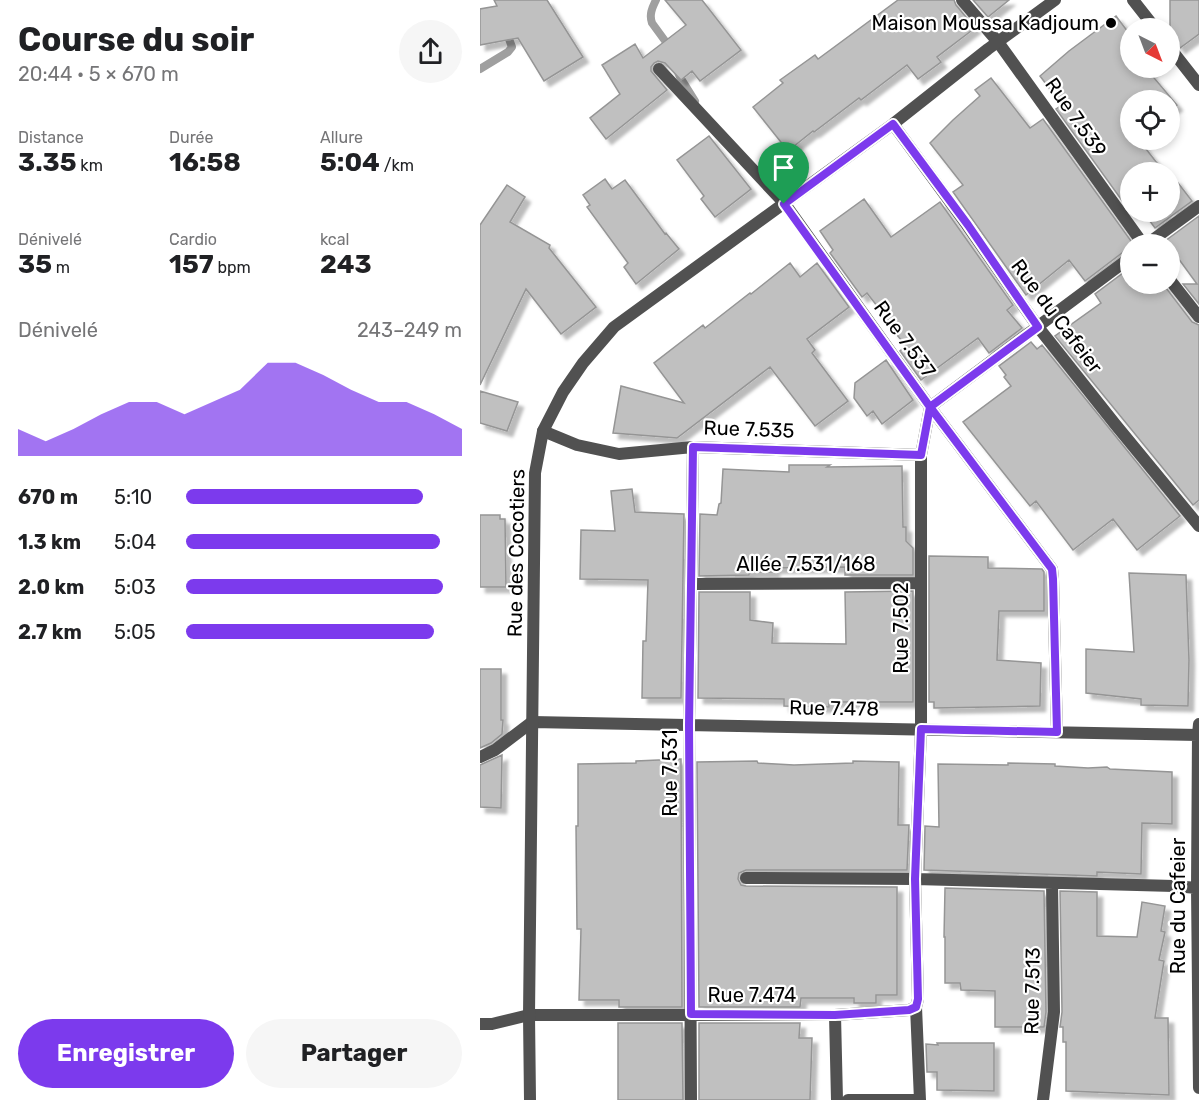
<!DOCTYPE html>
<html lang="fr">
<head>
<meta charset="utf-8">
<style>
	:root { --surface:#fff; --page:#f6f6f6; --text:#202124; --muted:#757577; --accent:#7c3aed }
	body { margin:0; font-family:Rubik,sans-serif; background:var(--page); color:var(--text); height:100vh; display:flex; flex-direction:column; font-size:22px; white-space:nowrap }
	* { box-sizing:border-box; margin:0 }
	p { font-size:20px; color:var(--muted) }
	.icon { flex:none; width:33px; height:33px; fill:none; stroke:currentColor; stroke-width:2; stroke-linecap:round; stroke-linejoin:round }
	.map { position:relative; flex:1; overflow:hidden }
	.panel { display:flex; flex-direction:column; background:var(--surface); width:480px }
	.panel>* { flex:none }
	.needle { width:39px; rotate:138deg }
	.controls { position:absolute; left:640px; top:18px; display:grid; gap:12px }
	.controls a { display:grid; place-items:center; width:60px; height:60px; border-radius:50%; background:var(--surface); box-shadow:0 3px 9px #0003; font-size:30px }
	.pin { position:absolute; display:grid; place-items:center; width:51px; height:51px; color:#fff; margin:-62px -26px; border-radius:50% 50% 50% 0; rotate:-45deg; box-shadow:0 0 6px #0007 }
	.pin .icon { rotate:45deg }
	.round { display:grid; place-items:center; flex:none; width:63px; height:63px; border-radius:32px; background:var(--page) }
	.head { display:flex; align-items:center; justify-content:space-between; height:102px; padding:0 18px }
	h1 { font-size:33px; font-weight:700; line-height:45px }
	.figures { display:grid; grid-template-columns:repeat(3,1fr); gap:9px; height:102px; padding:6px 18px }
	.figures div { display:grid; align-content:center }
	.figures b { font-size:26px; font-weight:700 }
	.figures small { font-size:16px; font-weight:400 }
	.figures p { font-size:16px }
	.chart { height:168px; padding:12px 18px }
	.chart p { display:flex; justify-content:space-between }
	.chart svg { width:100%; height:108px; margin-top:6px; fill:var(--accent); opacity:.7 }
	.cta { display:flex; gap:12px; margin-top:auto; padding:12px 18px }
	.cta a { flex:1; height:69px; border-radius:36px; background:var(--accent); color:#fff; font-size:24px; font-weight:700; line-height:69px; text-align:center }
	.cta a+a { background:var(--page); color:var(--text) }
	ul { padding:0 18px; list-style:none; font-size:20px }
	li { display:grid; grid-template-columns:96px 72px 1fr; align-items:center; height:45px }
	li i { height:15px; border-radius:8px; background:var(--accent) }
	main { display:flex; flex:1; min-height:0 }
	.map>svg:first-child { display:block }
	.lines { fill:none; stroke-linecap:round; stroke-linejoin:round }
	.stream { stroke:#9f9f9f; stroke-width:8 }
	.building { fill:#c0c0c0; stroke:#959595; stroke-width:1.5; filter:url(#shadow) }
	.minor { stroke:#515151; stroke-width:12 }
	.tertiary { stroke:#515151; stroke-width:12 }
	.route-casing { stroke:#fff; stroke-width:12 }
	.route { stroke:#7c3aed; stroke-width:8 }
	.poi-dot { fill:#000; stroke:#fff; stroke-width:2 }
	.labels { text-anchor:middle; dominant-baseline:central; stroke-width:4.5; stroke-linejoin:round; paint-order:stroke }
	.poi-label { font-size:20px; fill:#000; stroke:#fff; text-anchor:end }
	.street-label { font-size:20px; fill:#000; stroke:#fff }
</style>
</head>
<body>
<main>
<section class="panel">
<div class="head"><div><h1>Course du soir</h1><p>20:44 · 5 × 670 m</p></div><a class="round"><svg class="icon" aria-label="share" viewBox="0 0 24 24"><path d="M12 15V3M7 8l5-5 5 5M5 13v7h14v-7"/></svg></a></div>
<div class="figures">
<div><p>Distance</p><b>3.35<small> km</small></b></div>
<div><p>Durée</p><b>16:58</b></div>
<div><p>Allure</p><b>5:04<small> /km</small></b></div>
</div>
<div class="figures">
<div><p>Dénivelé</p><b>35<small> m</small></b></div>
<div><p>Cardio</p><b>157<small> bpm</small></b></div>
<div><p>kcal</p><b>243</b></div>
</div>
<div class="chart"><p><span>Dénivelé</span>243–249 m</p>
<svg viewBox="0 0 160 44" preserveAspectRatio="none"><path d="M0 44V33L10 38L20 33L30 27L40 22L50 22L60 27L70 22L80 17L90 6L100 6L110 11L120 17L130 22L140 22L150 27L160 33V44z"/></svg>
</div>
<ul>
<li><b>670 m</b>5:10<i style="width:86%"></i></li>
<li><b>1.3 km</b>5:04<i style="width:92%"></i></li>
<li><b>2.0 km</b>5:03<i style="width:93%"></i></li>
<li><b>2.7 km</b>5:05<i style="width:90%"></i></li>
</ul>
<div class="cta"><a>Enregistrer</a><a>Partager</a></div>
</section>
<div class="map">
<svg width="719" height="1100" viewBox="0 0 719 1100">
	<defs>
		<filter id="shadow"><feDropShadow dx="5.5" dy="5.5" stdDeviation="1.5" flood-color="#0004"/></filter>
	</defs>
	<rect width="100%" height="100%" fill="#fff"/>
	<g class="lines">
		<!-- stream -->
		<path class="stream" d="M176,0C172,8 169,15 172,23L191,49
			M0,69L28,52L32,47L26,31
			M198,72L200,77L215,101"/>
	</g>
	<!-- building -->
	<path class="building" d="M14,0H67L103,57L64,81L38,38L0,45V9L17,6Z
		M185,0H222L261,50L220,81L212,71L201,80L185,63L178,61L174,63L171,67V71L187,90L126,139L110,118L140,94L122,65L155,44L163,58L206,25Z
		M418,0H474L476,5L495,28L457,57L461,62L438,79L427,65L381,100L379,98L334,132L333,131L308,151L273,107L303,83L300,80L335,55L338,59Z
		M493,0H529L508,17Z
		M690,0H719V34L700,48L696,42L690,40Z
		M636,16L651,36V68H675L669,72L697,105L690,110V100H651V140H659L684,172H651V213L576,109L582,105L560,76L589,51Z
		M511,78L550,128L563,119L651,241V249L646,250L605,281L589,260L546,295L473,192L483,185L450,143L473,120L500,96L495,90Z
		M229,136L271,189L235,217L221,199L224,196L197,160Z
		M125,179L132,189L145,180L185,234L186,233L199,249L156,284L144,267L148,263L107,207L110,205L103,195Z
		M695,179L712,201L675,228L663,212H690V180L691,182Z
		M27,185L45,197L30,222L70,245L69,248L116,307L81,334L46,289L0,385V225Z
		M384,199L411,237L460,202L533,305L527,310L542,328L509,353L498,338L441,380L420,351L426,346L413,330L415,329L387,293L382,297L350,253L353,250L340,231Z
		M719,216V304L703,284H717L690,247V244H688L685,241Z
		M310,263L320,277L337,263L369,307L327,339L335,350L332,353L368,401L335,426L290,367L197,438L133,433L141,386L204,403L174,363L223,325L225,328L270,293L271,294Z
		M651,267V284H683L712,322L719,325V500L713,505L575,336L621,303L615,294Z
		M551,342L557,349L562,345L700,516L657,550L633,519L593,550L556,501L550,506L483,422L531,386L524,377L526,375L519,366Z
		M406,360L433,400L402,424L393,411L387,416L374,398L375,383Z
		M0,391L38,402L27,431L0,423Z
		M309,465H350L347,467L422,466L423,527H426V541L433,548V575H365V567L294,568V572H269V575L219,576L220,514L237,515L239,504L241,503L243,469L309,472Z
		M152,489L155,512L204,514L201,698H162L163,641H166L168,580L100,579L101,530L135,531L131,491Z
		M0,515H20V519H25L26,587H0Z
		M449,556L508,557V568L562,569L564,572V611H519L517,660L561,663L560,706L454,708V702H449Z
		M649,573L706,575L709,660L708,706L661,705V699L606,693V649L654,652Z
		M433,591V702H349V707L304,706V699L218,698L219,592H270V620L293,623L292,643L366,644L365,592Z
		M0,669H21V720H23L22,734L11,743L0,748Z
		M22,755L21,808L0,807V765Z
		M201,759L202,1007H139V1000H99L101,929H97L96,826H98V764L156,763V761Z
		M277,761L278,763L314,765L373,763V761L419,762L418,825H429L427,870H266L259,873L258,879L261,885L266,886L417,887V995H396V1003H374V998H321L320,1007H219L217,762Z
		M528,763L575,764V766L608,768L627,767L630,769L692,772V824L662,823L661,874L617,872V876L444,870L445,826L459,827L458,764L528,765Z
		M465,888L564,891L566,1012L564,1027H515V991L481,990L480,983H465V937H464Z
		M580,891L617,892V936L657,937L662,902L685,906L681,931L685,932L679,960L684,961L675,1018H688L689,1095L586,1091V1042H583V1027H580L582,1012Z
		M138,1023H202L203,1100H138Z
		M219,1023H320L319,1038H332L330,1100H219Z
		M457,1043H514V1091L457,1090V1072H447L446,1044L458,1045Z"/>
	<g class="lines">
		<!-- minor -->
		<path class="minor" d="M482,0L518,42L663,244
			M653,0L675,28
			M690,48L719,85
			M179,69L305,204L450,407L572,569L573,579L577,732
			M413,124L487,225L558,327L635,424L719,526
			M667,244L719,206
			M690,280L719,317
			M63,431L97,445L139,454L213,447L441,455
			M211,584L441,583
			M719,724L718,735L717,888L719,1088
			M0,757L15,750L52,722L718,735
			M266,878L435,879L694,886L717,888
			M355,1015L357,1100
			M0,1024H12L49,1015H355L429,1010L436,1007
			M211,1100L209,725L213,447
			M368,1100H440L436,1007L438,999L435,879L441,729V455L450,407L651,257
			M563,1100L574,1012L572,883"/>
		<!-- tertiary -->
		<path class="tertiary" d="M50,1100L49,1015L55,473L63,431L83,392L103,363L134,327L413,124L508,49L575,0"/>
	</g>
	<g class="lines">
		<defs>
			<path id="route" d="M304,204L450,407L441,455L213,447L209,725L211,1014L355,1015L429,1010L436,1007L438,999L435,879L441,729L577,732L573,579L572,569L450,407L558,327L488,225L413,124L304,204"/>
		</defs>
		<!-- route casing -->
		<use href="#route" class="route-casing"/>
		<!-- route -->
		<use href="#route" class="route"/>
	</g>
	<!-- markers -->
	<circle class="poi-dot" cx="631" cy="23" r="6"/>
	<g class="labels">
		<!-- poi labels -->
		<g class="poi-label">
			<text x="619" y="23">Maison Moussa Kadjoum</text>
		</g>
		<!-- street labels -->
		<g class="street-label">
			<text transform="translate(596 117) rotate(55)">Rue 7.539</text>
			<text transform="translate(577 316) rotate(53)">Rue du Cafeier</text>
			<text transform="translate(425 339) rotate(54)">Rue 7.537</text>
			<text transform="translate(269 429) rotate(2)">Rue 7.535</text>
			<text transform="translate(36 553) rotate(-89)">Rue des Cocotiers</text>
			<text x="326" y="564">Allée 7.531/168</text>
			<text transform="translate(421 628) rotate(-90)">Rue 7.502</text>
			<text transform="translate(354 708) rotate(1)">Rue 7.478</text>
			<text transform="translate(190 773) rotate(-90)">Rue 7.531</text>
			<text transform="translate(698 906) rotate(-90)">Rue du Cafeier</text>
			<text transform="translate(552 991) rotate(-89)">Rue 7.513</text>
			<text x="272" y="995">Rue 7.474</text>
		</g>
	</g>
</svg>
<div class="controls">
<a><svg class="needle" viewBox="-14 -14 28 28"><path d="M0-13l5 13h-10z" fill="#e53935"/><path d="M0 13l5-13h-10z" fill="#757577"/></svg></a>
<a><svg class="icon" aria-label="locate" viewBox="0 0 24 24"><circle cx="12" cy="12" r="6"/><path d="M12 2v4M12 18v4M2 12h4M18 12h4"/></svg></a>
<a>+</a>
<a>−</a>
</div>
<div class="pin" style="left:304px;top:204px;background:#1e9e55"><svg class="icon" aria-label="arrive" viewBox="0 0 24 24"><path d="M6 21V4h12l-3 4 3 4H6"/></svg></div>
</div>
</main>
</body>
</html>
